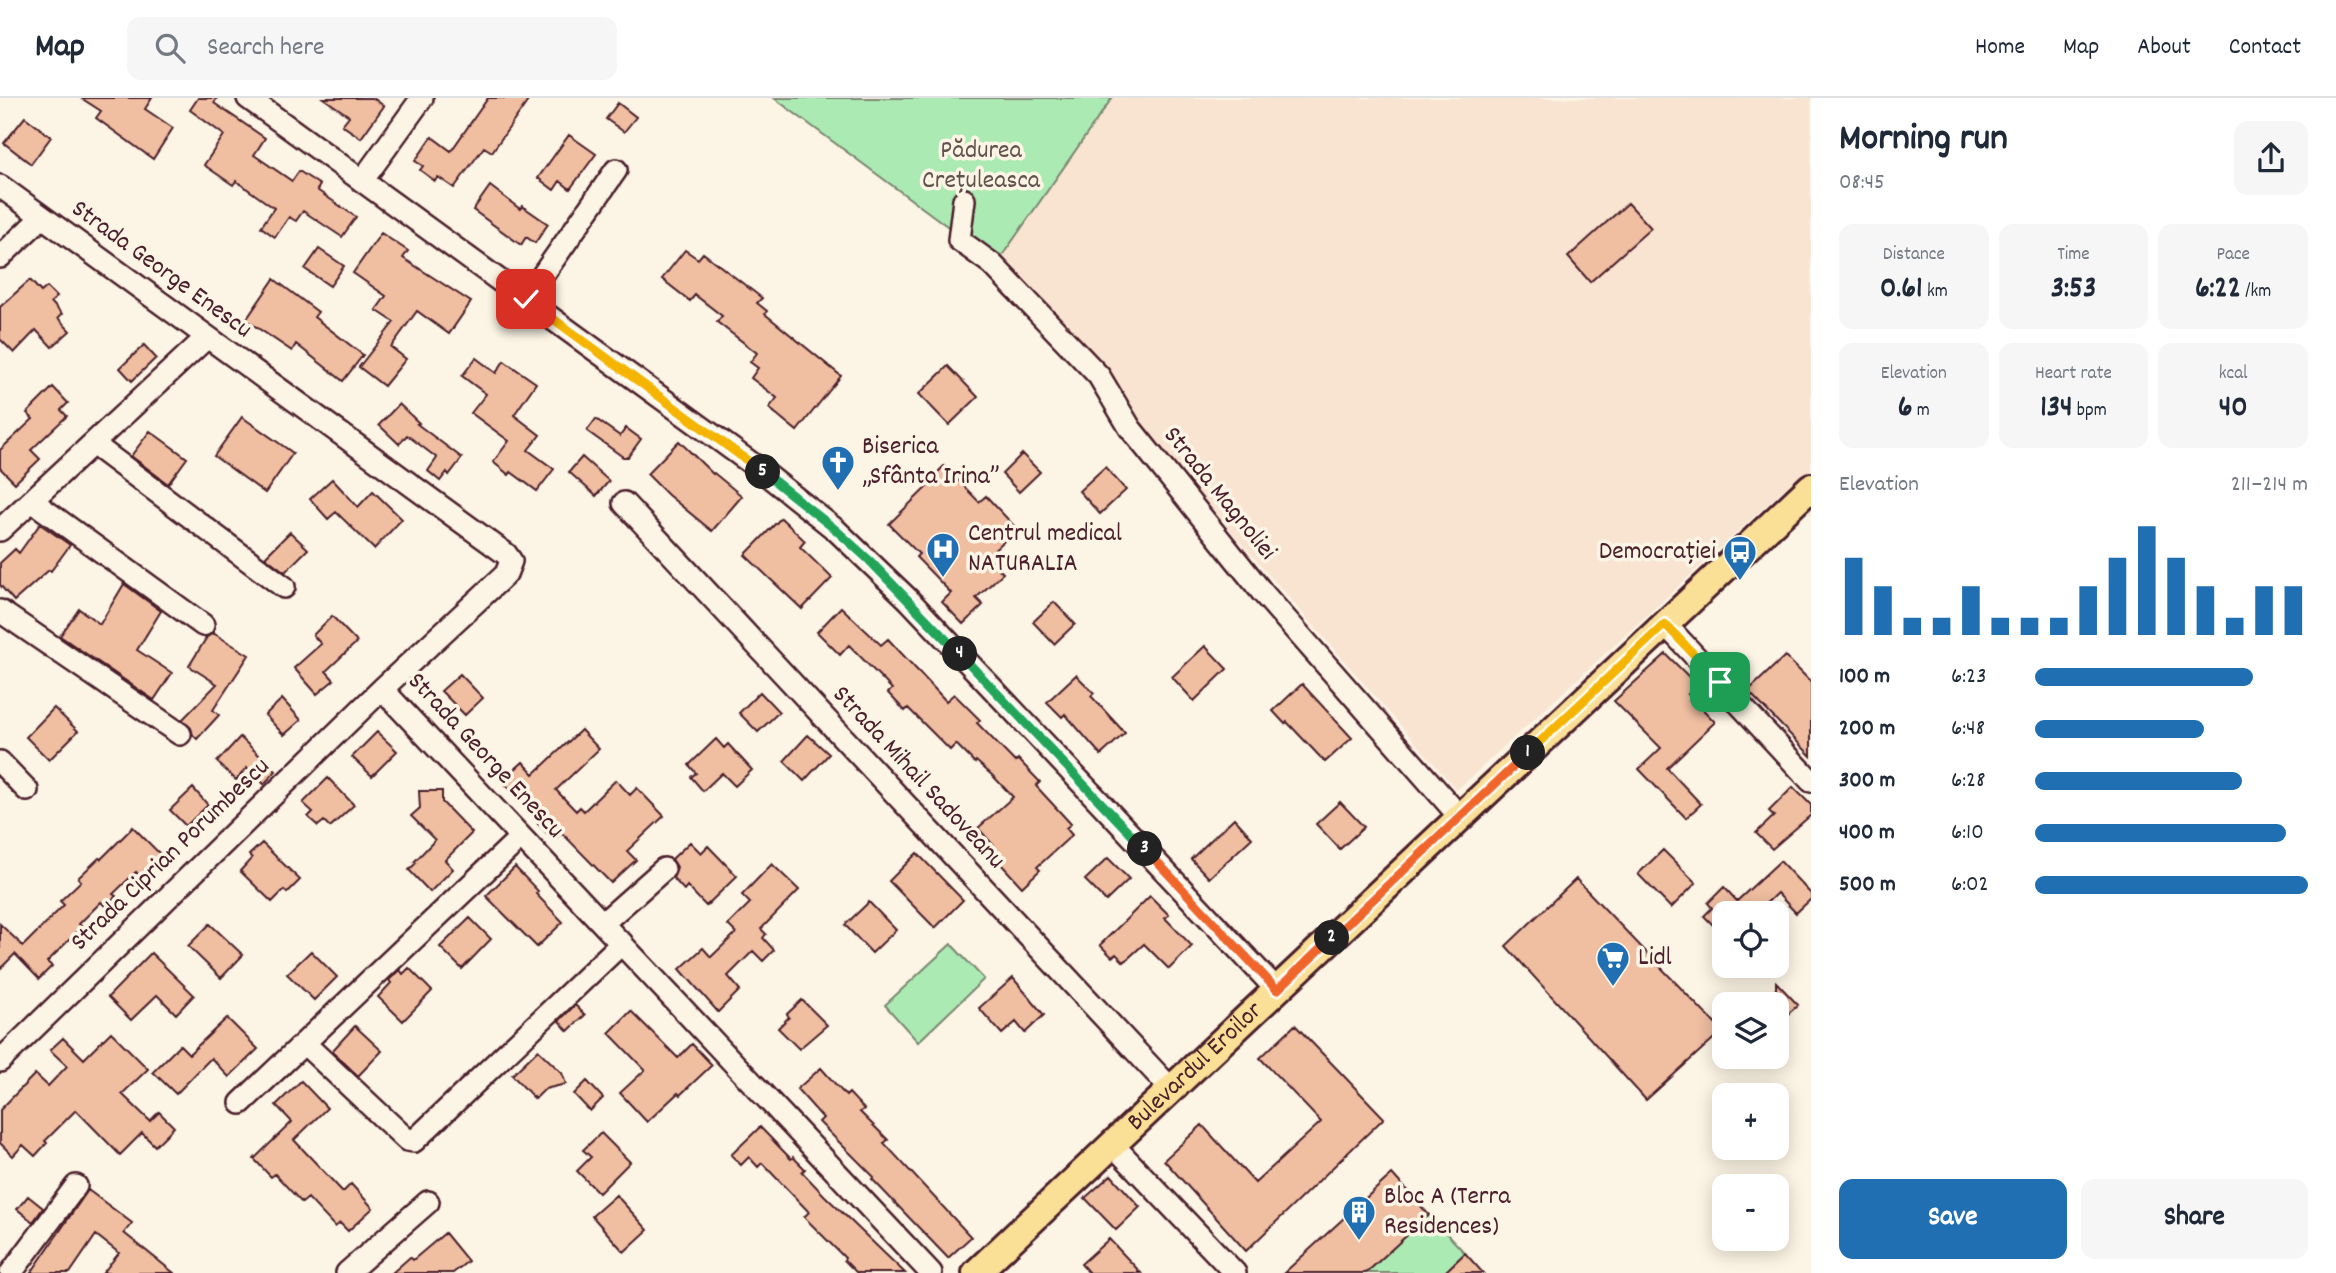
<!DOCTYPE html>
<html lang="en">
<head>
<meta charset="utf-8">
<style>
	:root { --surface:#fff; --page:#f6f6f7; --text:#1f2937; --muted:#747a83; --line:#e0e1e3; --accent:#1f6fb2 }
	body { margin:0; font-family:Dekko,sans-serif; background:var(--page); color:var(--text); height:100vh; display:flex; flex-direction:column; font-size:26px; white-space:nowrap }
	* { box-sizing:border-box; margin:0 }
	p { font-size:23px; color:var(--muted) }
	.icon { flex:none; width:38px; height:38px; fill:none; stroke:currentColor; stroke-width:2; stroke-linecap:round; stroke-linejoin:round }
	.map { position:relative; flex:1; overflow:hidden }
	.drawer { display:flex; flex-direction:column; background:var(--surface); width:525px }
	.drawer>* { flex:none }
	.controls { position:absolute; left:1712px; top:803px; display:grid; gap:14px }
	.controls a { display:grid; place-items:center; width:77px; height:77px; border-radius:14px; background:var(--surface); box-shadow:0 4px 18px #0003; font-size:35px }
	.pin { position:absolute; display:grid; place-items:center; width:60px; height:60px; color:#fff; margin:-30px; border-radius:14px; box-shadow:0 4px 10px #0006 }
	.km { position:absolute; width:35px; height:35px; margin:-18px; border-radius:50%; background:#222; color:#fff; font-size:19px; line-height:35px; text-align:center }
	.round { display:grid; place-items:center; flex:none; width:74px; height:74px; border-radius:14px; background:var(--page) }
	.summary { display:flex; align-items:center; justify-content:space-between; height:119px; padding:0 28px }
	h1 { font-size:38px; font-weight:700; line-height:52px }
	.stats { display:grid; grid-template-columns:repeat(3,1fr); gap:10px; height:119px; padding:7px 28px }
	.stats div { display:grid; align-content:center; border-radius:14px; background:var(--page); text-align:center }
	.stats b { font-size:30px; font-weight:700 }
	.stats small { font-size:19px; font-weight:400 }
	.stats p { font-size:19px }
	.chart { height:196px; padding:14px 28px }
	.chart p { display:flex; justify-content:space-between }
	.chart svg { width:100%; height:126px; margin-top:7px; stroke:var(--accent); stroke-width:6 }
	.primary-button { display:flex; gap:14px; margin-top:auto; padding:14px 28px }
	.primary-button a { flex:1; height:80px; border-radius:14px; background:var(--accent); color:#fff; font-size:28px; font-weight:700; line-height:80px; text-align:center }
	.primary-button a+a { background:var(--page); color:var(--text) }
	ul { padding:0 28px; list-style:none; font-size:23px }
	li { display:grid; grid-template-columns:112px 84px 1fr; align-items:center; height:52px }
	li i { height:18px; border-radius:9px; background:var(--accent) }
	header { display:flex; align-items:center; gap:42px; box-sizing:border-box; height:98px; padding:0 35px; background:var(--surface); border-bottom:2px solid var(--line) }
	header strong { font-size:33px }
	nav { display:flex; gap:38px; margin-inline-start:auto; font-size:24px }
	.search { width:490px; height:63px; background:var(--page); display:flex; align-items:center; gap:18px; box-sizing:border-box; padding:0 24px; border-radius:14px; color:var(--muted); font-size:26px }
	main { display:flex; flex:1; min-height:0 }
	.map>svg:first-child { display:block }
	.built { fill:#f8e4d1 }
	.green { fill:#abebb3; stroke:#7a856f; stroke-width:2 }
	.building { fill:#f0bea1; stroke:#4a1f2b; stroke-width:2 }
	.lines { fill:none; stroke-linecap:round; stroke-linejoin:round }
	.minor-casing { stroke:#4a1f2b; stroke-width:26 }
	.major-casing { stroke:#4a1f2b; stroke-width:32 }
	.minor { stroke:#fcf5e5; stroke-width:21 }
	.major { stroke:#fadf96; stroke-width:26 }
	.split-1-casing { stroke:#fff; stroke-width:14 }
	.split-2-casing { stroke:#fff; stroke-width:14 }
	.split-3-casing { stroke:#fff; stroke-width:14 }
	.split-4-casing { stroke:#fff; stroke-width:14 }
	.split-5-casing { stroke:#fff; stroke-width:14 }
	.split-6-casing { stroke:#fff; stroke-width:14 }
	.split-1 { stroke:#f5b400; stroke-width:9 }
	.split-2 { stroke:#f0652b; stroke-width:9 }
	.split-3 { stroke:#f0652b; stroke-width:9 }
	.split-4 { stroke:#22a559; stroke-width:9 }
	.split-5 { stroke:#22a559; stroke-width:9 }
	.split-6 { stroke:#f5b400; stroke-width:9 }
	.labels { text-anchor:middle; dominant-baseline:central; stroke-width:7; stroke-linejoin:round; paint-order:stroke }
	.park-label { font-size:26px; fill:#62524d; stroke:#fcf5e5 }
	.street-label { font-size:26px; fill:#4a1f2b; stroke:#fcf5e5 }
	.poi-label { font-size:26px; fill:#4a1f2b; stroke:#fcf5e5; text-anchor:start }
</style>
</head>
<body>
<header>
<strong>Map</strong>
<div class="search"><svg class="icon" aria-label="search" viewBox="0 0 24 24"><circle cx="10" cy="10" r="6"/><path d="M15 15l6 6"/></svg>Search here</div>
<nav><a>Home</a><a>Map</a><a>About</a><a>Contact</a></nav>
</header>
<main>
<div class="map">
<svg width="1811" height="1175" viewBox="0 0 1811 1175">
	<rect width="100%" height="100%" fill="#fcf5e5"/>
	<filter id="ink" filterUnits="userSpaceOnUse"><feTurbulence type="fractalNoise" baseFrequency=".0143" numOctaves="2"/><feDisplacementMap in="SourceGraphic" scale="14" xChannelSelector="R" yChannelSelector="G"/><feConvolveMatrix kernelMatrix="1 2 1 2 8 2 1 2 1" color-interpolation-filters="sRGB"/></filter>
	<g filter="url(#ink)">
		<!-- built -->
		<path class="built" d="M1112,0H1811V417L1784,391L1457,692L997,166Z"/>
		<!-- green -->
		<path class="green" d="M774,0H1112L997,165Z
			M951,846L984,881L918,944L885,907Z
			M1429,1117L1465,1155L1444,1175H1366Z"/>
		<!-- building -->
		<path class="building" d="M81,0H152L145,11L173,30L153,61L96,20L101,13Z
			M198,0H217L214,5L265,40L254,57L292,83L299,73L320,87L317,92L356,119L342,139L303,113L296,123L289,119L275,139L261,129L274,110L236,83L233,87L204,67L224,37L190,12Z
			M323,0H373L384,8L361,40L342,27L349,18Z
			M488,0H530L492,54L484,49L454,90L438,79L435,83L420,72L423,68L415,63L432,39L451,53Z
			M618,5L636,19L624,34L606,21Z
			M25,19L51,39L31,66L4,45Z
			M569,37L596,56L570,91L560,83L554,92L538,80Z
			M490,88L520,111L522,108L548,126L535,145L526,139L521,147L473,112Z
			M1628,105L1651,130L1590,184L1568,159Z
			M381,135L408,153L403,160L471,204L449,236L417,213L391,249L406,261L384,288L359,269L394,224L376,212L386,198L353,175Z
			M319,151L344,168L330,188L305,171Z
			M685,152L698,161L703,155L762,200L757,205L767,213L765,216L841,278L797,333L769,310L777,300L751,280L758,270L750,264L757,255L717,224L722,218L695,197L690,203L662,181Z
			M274,181L318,214L314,219L363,257L343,283L296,246L292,253L246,222Z
			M30,182L41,194L47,189L57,199L51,204L62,216L58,220L70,233L52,249L36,232L14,255L0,241V209Z
			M144,247L156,260L132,283L120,270Z
			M476,260L496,275L504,263L536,285L514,317L540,337L528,352L554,371L537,393L511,374L509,377L493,364L509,343L471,315L486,296L462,278Z
			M948,268L978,299L949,327L919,296Z
			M53,289L68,305L61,312L67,318L31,352L40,361L15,385L0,370V352L33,321L27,315Z
			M399,306L419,325L417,326L462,360L449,377L447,374L440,383L428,373L437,360L407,337L399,346L379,327Z
			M242,319L293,355L265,395L214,358Z
			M596,321L620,338L626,330L641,341L628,359H623L587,333Z
			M150,333L187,360L168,386L131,358Z
			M679,343L713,376L714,375L742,398L712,433L668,397L647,376Z
			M1022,356L1040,374L1019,394L1002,376Z
			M582,359L609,383L596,398L569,374Z
			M944,368L979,404L986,398L1017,431L987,459L1003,475L976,500L983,507L963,526L942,504L951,495L916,459L919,456L889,426L933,383L931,381Z
			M1105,369L1126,392L1100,416L1079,393Z
			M332,381L358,409L373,393L402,421L374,451L336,414L328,421L310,401Z
			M781,420L805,443L800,449L832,480L802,511L745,457Z
			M40,426L70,447L51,473L49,472L14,503L0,487V465L15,451L19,455Z
			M290,434L308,451L285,474L265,459Z
			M124,486L161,513L137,552L172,575L154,602L60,538L79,511L100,526Z
			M1054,504L1075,526L1054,546L1033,524Z
			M841,509L881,547L888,541L946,603L954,596L980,622L977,625L1015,664L1018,661L1040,684L1036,688L1071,726L1066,730L1072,737L1037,769L1040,772L1022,789L990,754L995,749L978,730L1013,699L993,678L976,663L975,665L956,646L950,652L908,610L905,613L888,595L892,591L849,547L840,557L817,534Z
			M332,518L357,544L326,573L334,582L317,596L294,570L321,546L313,537Z
			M213,535L249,557L213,612L219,617L197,641L193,637L191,630L182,622L217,586L189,568L207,539Z
			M1205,548L1227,571L1194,603L1172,579Z
			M1666,556L1697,587L1688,596L1715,624L1667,670L1701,706L1686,720L1639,671L1661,650L1614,603Z
			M1785,558L1811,584V658L1748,593Z
			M460,576L483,600L465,617L441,593Z
			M1076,577L1094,595L1091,598L1125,635L1101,657L1065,616L1062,619L1047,604Z
			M1302,586L1352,640L1325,664L1287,624L1285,626L1273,613Z
			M760,594L779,614L758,634L739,615Z
			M282,601L301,622L284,637L265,617Z
			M54,610L78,633L49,662L26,639Z
			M581,632L599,651L556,692L576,713L580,709L584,713L616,682L630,697L637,690L664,718L627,753L636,762L611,785L562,735L554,742L538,726L541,723L502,683L523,664L534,676Z
			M377,634L397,653L372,678L352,659Z
			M808,637L829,656L804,683L784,663Z
			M240,639L276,673L264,686L247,670L236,682L217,664Z
			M716,641L724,650L728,646L752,672L735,688L722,675L703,693L691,679L696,675L689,667Z
			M328,680L354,707L330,729L324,723L318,728L308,719L313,714L303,705Z
			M1793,689L1811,707V717L1772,751L1756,735L1774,718L1769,713Z
			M193,690L208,707L186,728L170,712Z
			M419,693H442V704L472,735L445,762L453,771L430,794L409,772L416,765L414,764L435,742L411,718L420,710Z
			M1340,704L1364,729L1340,751L1316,726Z
			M1234,720L1252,740L1209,780L1191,761Z
			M133,729L164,760L143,781L136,774L113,796L116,798L105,808L101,804L79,826L82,829L47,864L52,868L39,881L15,856L0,871V826L23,848L64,807L60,803L81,783L78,780L99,760L101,761Z
			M690,744L701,755L708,748L737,778L706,808L687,788L684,792L673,780L677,769L672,761Z
			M262,745L300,782L287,795L284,792L272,804L240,773L252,760L249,757Z
			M1663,752L1696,785L1671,810L1638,776Z
			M917,755L963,802L935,830L889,783Z
			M1108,760L1129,781L1106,803L1085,782Z
			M1780,763L1811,796V801L1796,815L1777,795L1755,816H1724V838L1704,818L1712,810L1708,805L1724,789L1737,803Z
			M772,766L799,792L761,831L766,836L763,840L774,852L763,863L753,853L728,878L740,892L718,914L680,871L703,850L711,859L736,835L728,827L750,805L742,797Z
			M515,769L538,793L536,796L563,824L537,849L486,798Z
			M1576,781L1722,933L1646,1002L1506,848Z
			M1150,798L1169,817L1165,820L1192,848L1169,871L1144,846L1124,864L1116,856L1112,859L1100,847Z
			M869,804L896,832L872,855L845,827Z
			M470,820L491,841L462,871L440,849Z
			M210,826L243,857L221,880L188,848Z
			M311,853L337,879L314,902L287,876Z
			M151,855L194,897L176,916L157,897L131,922L108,899Z
			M409,870L432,893L403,923L378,899L391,885L389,882L400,872L403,876Z
			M1013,880L1044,917L1025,935L1016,924L1002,936L979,910Z
			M1776,884L1798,907L1776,927V906H1760L1776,891Z
			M802,902L827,927L799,951L778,930L789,919L787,916Z
			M575,907L585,917L568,933L559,923Z
			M631,913L678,960L692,946L712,967L680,997L678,995L647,1024L620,995L645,972L609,935Z
			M227,920L258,951L229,979L211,960L176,996L153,974L180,947L189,956Z
			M1295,927L1384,1020L1246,1153L1164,1062L1202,1027L1255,1085L1321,1024L1260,960Z
			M355,928L382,953L358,978L332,953Z
			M111,934L148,971L122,996L150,1023L159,1014L174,1029L155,1048L142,1035L120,1057L76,1012L45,1043L47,1045L35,1058L23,1047L13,1058L0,1045V1012L35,976L48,988L67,968L50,952L63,940L84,961Z
			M538,952L562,975L566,986L545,991L535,1001L512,977Z
			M821,970L846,998L849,995L864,1011L860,1014L888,1042L884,1045L971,1139L948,1160L872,1081L874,1079L819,1024L823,1020L797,991Z
			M301,983L327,1010L294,1042L343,1094L351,1086L373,1110L348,1133L340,1125L335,1129L308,1100L302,1105L275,1076L271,1079L254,1061L292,1024L276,1007Z
			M587,983L603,1000L590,1013L574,996Z
			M760,1029L791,1061L793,1059L805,1071L802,1074L825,1098L905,1175H857L844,1162L845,1160L804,1119L809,1114L762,1065L758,1069L749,1059L741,1067L731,1057Z
			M601,1035L630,1064L599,1095L577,1073L591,1059L583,1052Z
			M1392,1076L1429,1117L1366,1175H1284Z
			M1111,1077L1140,1109L1116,1132L1085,1100Z
			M88,1092L132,1125L124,1135L174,1175H103L119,1155L96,1137L70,1175H31Z
			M616,1097L648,1132L624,1154L592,1118Z
			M28,1098L43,1110L33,1124L17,1111Z
			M445,1135L468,1163L453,1175H392L410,1159L413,1162Z
			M1109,1141L1141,1175H1089L1081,1166Z
			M1465,1155L1483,1175H1444Z"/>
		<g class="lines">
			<defs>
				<path id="minor" d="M248,0L762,373L836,432L909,502L1277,892
					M362,83L422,0
					M0,88L506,456L511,463L506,476L382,591L931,1175
					M964,102L959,142L992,166L1099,278L1130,330L1262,494L1460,719
					M0,159L42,119
					M526,201L616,72
					M93,346L284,489
					M32,403L203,527
					M624,405L1172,992
					M0,432L206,240
					M0,513L180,636
					M1665,526L1811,683
					M0,664L27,692
					M603,825L664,771
					M304,945L407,1042L414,1043L622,845
					M0,963L382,591
					M241,1005L521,739
					M1113,1047L1235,1175
					M11,1175L76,1088
					M347,1175L428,1104"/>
				<g id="major">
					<path id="s1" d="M976,1175L1811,389"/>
				</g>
			</defs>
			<!-- minor casing -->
			<use href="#minor" class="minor-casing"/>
			<!-- major casing -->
			<use href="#major" class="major-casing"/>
			<!-- minor -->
			<use href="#minor" class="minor"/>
			<!-- major -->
			<use href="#major" class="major"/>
		</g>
	</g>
	<g class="lines" filter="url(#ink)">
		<defs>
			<path id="split-1" d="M1528,655L1665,526L1720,584"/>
			<path id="split-2" d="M1332,840L1528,655"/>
			<path id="split-3" d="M1145,751L1277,892L1332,840"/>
			<path id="split-4" d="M960,556L1145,751"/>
			<path id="split-5" d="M763,374L836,432L869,462L960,556"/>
			<path id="split-6" d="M526,201L763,374"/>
		</defs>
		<!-- split-1 casing -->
		<use href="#split-1" class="split-1-casing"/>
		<!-- split-2 casing -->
		<use href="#split-2" class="split-2-casing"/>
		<!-- split-3 casing -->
		<use href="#split-3" class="split-3-casing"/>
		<!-- split-4 casing -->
		<use href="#split-4" class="split-4-casing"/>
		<!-- split-5 casing -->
		<use href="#split-5" class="split-5-casing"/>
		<!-- split-6 casing -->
		<use href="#split-6" class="split-6-casing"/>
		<!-- split-1 -->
		<use href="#split-1" class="split-1"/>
		<!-- split-2 -->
		<use href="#split-2" class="split-2"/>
		<!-- split-3 -->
		<use href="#split-3" class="split-3"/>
		<!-- split-4 -->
		<use href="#split-4" class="split-4"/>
		<!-- split-5 -->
		<use href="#split-5" class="split-5"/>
		<!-- split-6 -->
		<use href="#split-6" class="split-6"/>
	</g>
	<!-- icons -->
	<defs>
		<symbol id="church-pin" viewBox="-11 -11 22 30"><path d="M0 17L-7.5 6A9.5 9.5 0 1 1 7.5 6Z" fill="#1f6fb2" stroke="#fcf5e5"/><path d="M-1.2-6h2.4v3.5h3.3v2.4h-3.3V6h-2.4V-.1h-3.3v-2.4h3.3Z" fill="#fff"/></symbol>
		<symbol id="hospital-pin" viewBox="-11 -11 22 30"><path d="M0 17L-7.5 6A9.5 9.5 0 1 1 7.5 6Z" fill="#1f6fb2" stroke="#fcf5e5"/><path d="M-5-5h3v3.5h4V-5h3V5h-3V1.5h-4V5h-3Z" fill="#fff"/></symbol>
		<symbol id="bus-pin" viewBox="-11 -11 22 30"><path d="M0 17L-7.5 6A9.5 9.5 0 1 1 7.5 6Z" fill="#1f6fb2" stroke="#fcf5e5"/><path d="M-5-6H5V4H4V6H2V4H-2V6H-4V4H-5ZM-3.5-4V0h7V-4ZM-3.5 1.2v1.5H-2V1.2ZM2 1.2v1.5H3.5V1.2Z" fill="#fff"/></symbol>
		<symbol id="supermarket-pin" viewBox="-11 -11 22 30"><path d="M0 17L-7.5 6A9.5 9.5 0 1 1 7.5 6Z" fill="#1f6fb2" stroke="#fcf5e5"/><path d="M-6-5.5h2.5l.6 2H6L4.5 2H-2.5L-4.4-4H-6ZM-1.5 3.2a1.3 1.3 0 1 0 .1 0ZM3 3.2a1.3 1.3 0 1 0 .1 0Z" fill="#fff"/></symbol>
		<symbol id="building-pin" viewBox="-11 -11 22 30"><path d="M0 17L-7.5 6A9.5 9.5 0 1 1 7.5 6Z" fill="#1f6fb2" stroke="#fcf5e5"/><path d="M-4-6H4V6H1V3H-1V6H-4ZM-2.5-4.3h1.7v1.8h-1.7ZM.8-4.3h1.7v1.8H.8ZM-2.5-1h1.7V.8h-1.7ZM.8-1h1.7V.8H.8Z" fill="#fff"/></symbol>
	</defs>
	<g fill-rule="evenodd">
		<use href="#church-pin" x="819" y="345" width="38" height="52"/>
		<use href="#hospital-pin" x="924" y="432" width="38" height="52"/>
		<use href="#bus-pin" x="1721" y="435" width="38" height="52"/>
		<use href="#supermarket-pin" x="1594" y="841" width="38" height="52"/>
		<use href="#building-pin" x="1340" y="1095" width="38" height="52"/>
	</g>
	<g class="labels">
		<!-- park labels -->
		<g class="park-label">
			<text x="981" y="53">Pădurea<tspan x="981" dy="30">Crețuleasca</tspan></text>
		</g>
		<!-- street labels -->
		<g class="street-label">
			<text transform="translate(161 172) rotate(36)">Strada George Enescu</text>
			<text transform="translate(1219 396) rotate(51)">Strada Magnoliei</text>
			<text transform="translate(485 658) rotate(47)">Strada George Enescu</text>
			<text transform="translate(918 680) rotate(47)">Strada Mihail Sadoveanu</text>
			<text transform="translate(171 757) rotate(-44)">Strada Ciprian Porumbescu</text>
			<text stroke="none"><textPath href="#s1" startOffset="301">Bulevardul Eroilor</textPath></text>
		</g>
		<!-- poi labels -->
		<g class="poi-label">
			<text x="862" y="349">Biserica<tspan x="862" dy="30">„Sfânta Irina”</tspan></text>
			<text x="968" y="436">Centrul medical<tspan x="968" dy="30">NATURALIA</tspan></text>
			<text x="1716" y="454" text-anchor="end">Democrației</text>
			<text x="1638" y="860">Lidl</text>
			<text x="1384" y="1099">Bloc A (Terra<tspan x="1384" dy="30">Residences)</tspan></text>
		</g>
	</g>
</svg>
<div class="controls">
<a><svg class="icon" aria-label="locate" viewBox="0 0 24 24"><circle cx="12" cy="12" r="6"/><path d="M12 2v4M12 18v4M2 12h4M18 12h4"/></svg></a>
<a><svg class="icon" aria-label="layers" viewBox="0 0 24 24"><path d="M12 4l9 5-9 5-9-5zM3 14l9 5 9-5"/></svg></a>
<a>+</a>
<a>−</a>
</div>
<div class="pin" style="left:1720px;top:584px;background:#1e9e55"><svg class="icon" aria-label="arrive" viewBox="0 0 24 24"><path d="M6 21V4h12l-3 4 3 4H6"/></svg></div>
<div class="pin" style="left:526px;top:201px;background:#d93025"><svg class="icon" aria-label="check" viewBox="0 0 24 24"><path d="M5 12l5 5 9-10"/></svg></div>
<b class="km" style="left:1528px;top:655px">1</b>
<b class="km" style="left:1332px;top:840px">2</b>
<b class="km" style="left:1145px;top:751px">3</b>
<b class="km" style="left:960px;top:556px">4</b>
<b class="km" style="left:763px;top:374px">5</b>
</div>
<section class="drawer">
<div class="summary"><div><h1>Morning run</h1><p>08:45</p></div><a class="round"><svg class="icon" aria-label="share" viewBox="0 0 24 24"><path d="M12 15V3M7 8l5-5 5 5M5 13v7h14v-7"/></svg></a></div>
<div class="stats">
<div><p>Distance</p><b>0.61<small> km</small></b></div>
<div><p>Time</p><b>3:53</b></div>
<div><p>Pace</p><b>6:22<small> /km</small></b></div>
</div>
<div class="stats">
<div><p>Elevation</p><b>6<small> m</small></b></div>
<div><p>Heart rate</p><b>134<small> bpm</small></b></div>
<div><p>kcal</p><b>40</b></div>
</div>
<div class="chart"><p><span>Elevation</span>211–214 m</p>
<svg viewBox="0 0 160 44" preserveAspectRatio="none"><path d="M5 44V17M15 44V27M25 44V38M35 44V38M45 44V27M55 44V38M65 44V38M75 44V38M85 44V27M95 44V17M105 44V6M115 44V17M125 44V27M135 44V38M145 44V27M155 44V27"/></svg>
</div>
<ul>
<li><b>100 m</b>6:23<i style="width:80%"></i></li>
<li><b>200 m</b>6:48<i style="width:62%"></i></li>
<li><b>300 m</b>6:28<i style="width:76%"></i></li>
<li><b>400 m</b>6:10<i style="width:92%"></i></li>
<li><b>500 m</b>6:02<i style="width:100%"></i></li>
</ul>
<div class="primary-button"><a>Save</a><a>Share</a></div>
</section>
</main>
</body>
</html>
